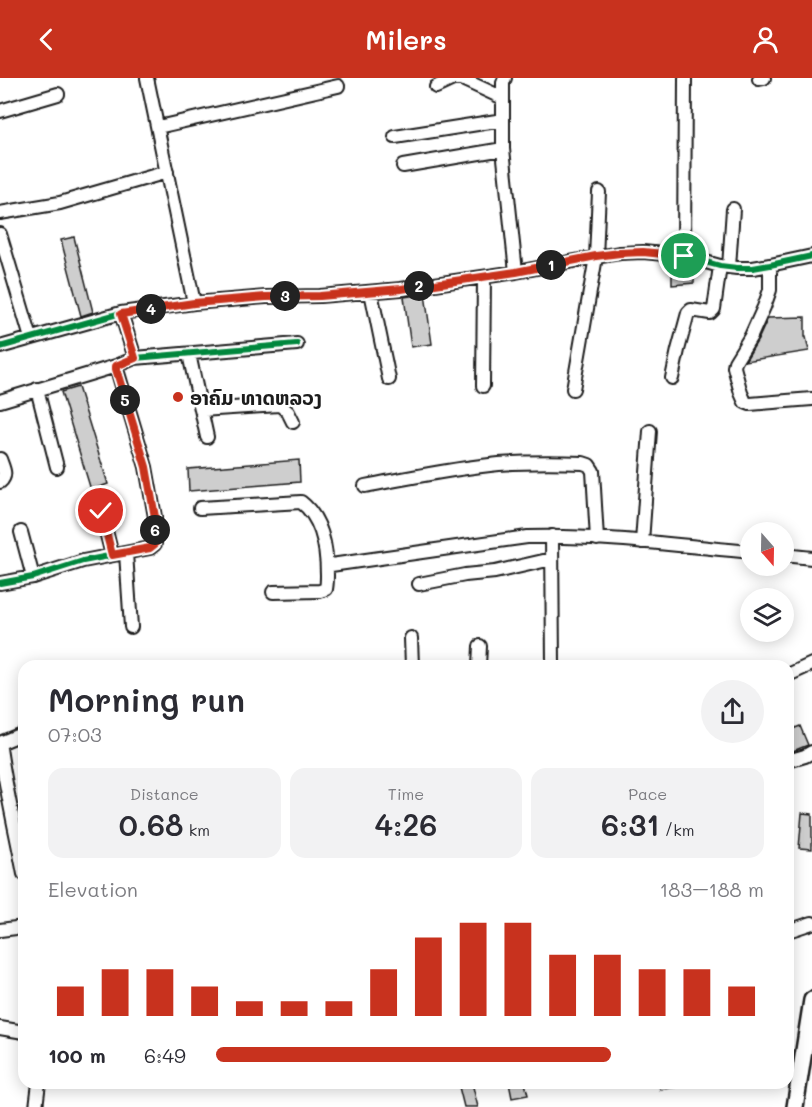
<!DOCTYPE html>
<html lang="en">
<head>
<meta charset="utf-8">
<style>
	:root { --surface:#fff; --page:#f2f2f3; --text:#2b2b33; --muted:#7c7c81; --accent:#c8321e }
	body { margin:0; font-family:Mali,"Noto Sans Lao",sans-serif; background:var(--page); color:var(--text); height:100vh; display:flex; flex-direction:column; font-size:22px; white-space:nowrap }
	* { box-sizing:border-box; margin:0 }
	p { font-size:20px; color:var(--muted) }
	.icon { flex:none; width:33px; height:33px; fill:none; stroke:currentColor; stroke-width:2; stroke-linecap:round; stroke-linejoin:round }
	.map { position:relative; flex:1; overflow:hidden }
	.drawer { position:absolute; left:18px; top:582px; width:776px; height:429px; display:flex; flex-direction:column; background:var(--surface); border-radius:18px; box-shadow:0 3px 15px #0003 }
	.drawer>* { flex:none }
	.needle { width:39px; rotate:160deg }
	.controls { position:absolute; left:740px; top:444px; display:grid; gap:12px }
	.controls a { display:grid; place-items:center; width:54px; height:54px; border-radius:50%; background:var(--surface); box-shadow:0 3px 15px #0003; font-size:30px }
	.pin { position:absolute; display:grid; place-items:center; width:51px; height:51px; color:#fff; margin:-26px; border:3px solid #fff; border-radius:50%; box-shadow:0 2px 6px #0007 }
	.km { position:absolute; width:30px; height:30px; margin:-15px; border-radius:50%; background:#222; color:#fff; font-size:16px; line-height:30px; text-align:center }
	.round { display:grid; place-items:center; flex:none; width:63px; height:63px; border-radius:32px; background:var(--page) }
	.overview { display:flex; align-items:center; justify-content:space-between; height:102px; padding:0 30px }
	h1 { font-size:33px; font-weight:600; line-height:45px }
	.metrics { display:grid; grid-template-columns:repeat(3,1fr); gap:9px; height:102px; padding:6px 30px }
	.metrics div { display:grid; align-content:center; border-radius:15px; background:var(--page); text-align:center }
	.metrics b { font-size:30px; font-weight:600 }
	.metrics small { font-size:16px; font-weight:400 }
	.metrics p { font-size:16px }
	.chart { height:168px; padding:12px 30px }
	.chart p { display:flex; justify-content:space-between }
	.chart svg { width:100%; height:108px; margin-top:6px; stroke:var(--accent); stroke-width:6 }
	ul { padding:0 30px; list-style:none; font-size:20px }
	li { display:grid; grid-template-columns:96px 72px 1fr; align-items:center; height:45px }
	li i { height:15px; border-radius:8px; background:var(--accent) }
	header { display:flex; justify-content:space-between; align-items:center; height:78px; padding:0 30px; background:var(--accent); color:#fff; font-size:27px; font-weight:600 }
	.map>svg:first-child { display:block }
	.green { fill:#e2e2e2; stroke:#7f7f7f; stroke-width:1.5 }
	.building { fill:#cecece; stroke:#1c1c1c; stroke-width:1.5 }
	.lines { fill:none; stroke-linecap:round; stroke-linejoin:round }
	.minor-casing { stroke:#1c1c1c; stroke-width:16 }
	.major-casing { stroke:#1c1c1c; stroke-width:20 }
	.minor { stroke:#fff; stroke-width:12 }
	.major { stroke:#fff; stroke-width:15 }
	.cycleway-casing { stroke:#fff; stroke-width:10 }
	.cycleway { stroke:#00873e; stroke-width:6 }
	.route-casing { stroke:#fff; stroke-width:12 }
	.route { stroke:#c8321e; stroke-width:8 }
	.poi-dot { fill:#c8321e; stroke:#fff; stroke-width:2 }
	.labels { text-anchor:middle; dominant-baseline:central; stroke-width:4.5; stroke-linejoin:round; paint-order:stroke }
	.poi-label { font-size:20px; font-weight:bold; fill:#1c1c1c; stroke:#fff; text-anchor:start }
</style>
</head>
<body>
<header><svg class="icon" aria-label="back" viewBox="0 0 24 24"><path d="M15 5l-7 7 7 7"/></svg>Milers<svg class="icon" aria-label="person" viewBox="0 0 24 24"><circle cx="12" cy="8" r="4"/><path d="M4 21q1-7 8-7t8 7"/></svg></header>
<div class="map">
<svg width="812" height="1029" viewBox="0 0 812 1029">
	<rect width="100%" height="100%" fill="#fff"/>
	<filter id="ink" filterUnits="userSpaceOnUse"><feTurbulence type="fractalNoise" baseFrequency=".0167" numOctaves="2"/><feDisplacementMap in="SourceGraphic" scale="12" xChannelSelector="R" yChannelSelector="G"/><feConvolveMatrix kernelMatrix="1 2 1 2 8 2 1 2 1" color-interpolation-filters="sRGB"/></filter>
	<g filter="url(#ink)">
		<!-- green -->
		<path class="green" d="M658,1005H703L660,1012Z"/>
		<!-- building -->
		<path class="building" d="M74,159L93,234L81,238L61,162Z
			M694,190V205L672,207V192Z
			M425,216L432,266L411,269L404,219Z
			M805,239V259H806L809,273L745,283L758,262L768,240Z
			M78,309L108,406L91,412L61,314Z
			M299,382L300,404L189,413L188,391Z
			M800,648L808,667L788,675V653Z
			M802,735L812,736V771L799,770Z
			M458,1005H472L478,1029H464Z
			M509,1005H525L528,1017L512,1020Z"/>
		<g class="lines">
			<defs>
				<path id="minor" d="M147,0L194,225
					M759,1L764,0
					M436,9L453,1H462L503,20
					M0,33L58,16
					M503,42V5L505,0
					M158,49L338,8
					M395,59L503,42V71L516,194
					M403,88L503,71
					M0,135L60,125L167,94
					M0,156L31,260
					M684,178L685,0
					M770,187V212L764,229L751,258L735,284L734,289L741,315L745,324L750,326L812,321
					M729,189L733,131
					M371,214L389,301
					M121,235L135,280
					M0,269L121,235L194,225L266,219L320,218L401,211L516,194L596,179L620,175L643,174L684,178L720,188L737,190H753L770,187L812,178
					M189,276L207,359
					M672,300L678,272L688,235L691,232L710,235L714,231L720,188
					M483,308L484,199
					M37,311L57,389
					M573,311L596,179L599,114
					M0,323L116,288
					M201,332L280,327L288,334L293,344
					M0,381C3,390 8,397 0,404
					M365,408C409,400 454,390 499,386C527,384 555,384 583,385L589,387L593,393L597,461
					M200,430L301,424C323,441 327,471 327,497C327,502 327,506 326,511L320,513L273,514
					M101,433L112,477
					M21,454L33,499
					M552,458L553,588
					M642,464L650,353
					M126,475L131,549
					M783,477L812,480
					M328,489L331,487L527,459C601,457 676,467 750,474
					M0,505L33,499L83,483L150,470L155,466V439L146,389L116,288L135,280L297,266
					M419,506L465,497L495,494L552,481
					M411,560L412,588
					M479,588L480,568
					M788,597L812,586
					M0,665L24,655
					M0,670C6,712 16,754 24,796
					M788,683L805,678L812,674
					M0,852L24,849
					M788,853L812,845
					M0,950L24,954
					M36,1029L39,1005"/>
				<path id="major" d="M795,1029L812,922"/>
			</defs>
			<!-- minor casing -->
			<use href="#minor" class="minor-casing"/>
			<!-- major casing -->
			<use href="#major" class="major-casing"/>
			<!-- minor -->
			<use href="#minor" class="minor"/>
			<!-- major -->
			<use href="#major" class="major"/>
			<defs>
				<path id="cycleway" d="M0,269L121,235L194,225L266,219L320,218L401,211L516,194L596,179L620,175L643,174L684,178L720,188L737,190H753L770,187L812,178
					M0,505L33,499L83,483L150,470L155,466V439L146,389L116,288L135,280L297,266"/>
			</defs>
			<!-- cycleway casing -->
			<use href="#cycleway" class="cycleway-casing"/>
			<!-- cycleway -->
			<use href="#cycleway" class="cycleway"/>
		</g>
	</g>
	<g class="lines" filter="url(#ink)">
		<defs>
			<path id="route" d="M101,433L112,477L150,470L155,466V439L146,389L116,291V288L135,280L121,236L194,225L266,219L320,218L401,211L516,194L596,178L620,175L643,174L684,178"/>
		</defs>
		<!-- route casing -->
		<use href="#route" class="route-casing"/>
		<!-- route -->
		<use href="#route" class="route"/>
	</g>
	<!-- markers -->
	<circle class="poi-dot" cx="178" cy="319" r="6"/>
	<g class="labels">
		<!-- poi labels -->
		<g class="poi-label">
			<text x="190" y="319">ອາຄົມ ທາດຫລວງ</text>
		</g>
	</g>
</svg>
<div class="controls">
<a><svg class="needle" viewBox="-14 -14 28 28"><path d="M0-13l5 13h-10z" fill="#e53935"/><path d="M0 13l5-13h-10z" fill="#7c7c81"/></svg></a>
<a><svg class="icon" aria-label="layers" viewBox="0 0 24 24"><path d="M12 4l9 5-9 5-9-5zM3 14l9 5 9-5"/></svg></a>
</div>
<div class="pin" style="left:684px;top:178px;background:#1e9e55"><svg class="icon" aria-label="arrive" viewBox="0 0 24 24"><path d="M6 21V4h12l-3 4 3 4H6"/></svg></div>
<div class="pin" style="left:101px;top:433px;background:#d93025"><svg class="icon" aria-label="check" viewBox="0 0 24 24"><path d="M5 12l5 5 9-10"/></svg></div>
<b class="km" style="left:551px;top:187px">1</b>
<b class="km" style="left:419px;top:208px">2</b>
<b class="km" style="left:285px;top:218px">3</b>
<b class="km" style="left:151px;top:231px">4</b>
<b class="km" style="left:125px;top:322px">5</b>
<b class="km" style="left:155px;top:452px">6</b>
<section class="drawer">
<div class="overview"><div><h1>Morning run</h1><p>07:03</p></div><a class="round"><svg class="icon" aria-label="share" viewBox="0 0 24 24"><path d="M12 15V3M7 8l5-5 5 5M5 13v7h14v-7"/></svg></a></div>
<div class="metrics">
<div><p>Distance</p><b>0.68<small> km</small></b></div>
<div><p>Time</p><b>4:26</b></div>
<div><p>Pace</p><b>6:31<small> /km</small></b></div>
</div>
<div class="chart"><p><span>Elevation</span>183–188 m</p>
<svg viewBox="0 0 160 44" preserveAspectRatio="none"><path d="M5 44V32M15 44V25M25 44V25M35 44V32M45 44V38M55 44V38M65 44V38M75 44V25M85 44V12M95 44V6M105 44V6M115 44V19M125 44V19M135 44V25M145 44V25M155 44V32"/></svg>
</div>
<ul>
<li><b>100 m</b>6:49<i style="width:72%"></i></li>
</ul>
</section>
</div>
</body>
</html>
